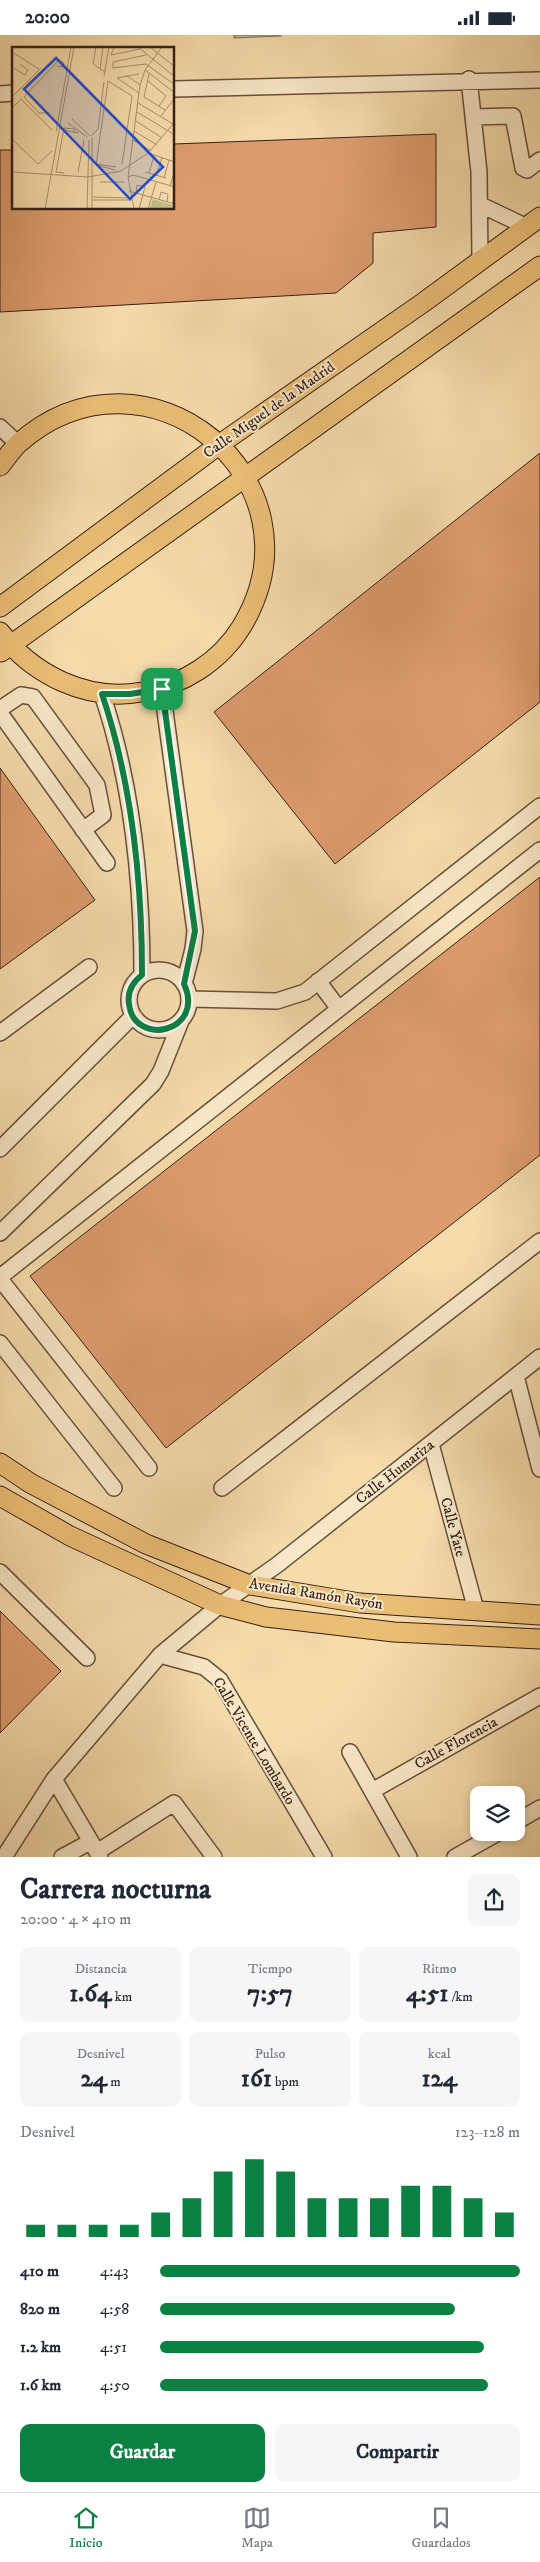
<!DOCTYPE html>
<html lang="es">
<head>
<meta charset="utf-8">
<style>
	:root { --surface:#fff; --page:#f6f6f7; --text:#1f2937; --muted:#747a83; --line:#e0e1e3; --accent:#0b8043 }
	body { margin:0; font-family:"IM FELL DW Pica",serif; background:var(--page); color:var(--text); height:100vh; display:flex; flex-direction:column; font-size:19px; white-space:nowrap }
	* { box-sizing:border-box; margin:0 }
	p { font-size:16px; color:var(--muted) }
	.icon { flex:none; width:28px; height:28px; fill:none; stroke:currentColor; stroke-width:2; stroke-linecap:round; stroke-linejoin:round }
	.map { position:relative; height:1822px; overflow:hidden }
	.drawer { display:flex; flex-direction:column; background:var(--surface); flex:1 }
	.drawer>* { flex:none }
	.buttons { position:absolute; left:470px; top:1751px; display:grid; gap:10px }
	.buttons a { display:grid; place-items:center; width:55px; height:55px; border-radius:10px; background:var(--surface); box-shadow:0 2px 8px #0003; font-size:25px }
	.pin { position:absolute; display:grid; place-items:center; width:42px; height:42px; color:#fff; margin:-21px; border-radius:10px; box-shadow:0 2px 8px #0006 }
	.round { display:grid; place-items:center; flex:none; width:52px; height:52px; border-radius:10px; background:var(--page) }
	.summary { display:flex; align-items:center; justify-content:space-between; height:85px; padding:0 20px }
	h1 { font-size:28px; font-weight:800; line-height:38px }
	.figures { display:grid; grid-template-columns:repeat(3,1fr); gap:8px; height:85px; padding:5px 20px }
	.figures div { display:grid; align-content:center; border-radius:10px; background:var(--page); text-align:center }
	.figures b { font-size:25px; font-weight:800 }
	.figures small { font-size:14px; font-weight:400 }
	.figures p { font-size:14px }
	.chart { height:140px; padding:10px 20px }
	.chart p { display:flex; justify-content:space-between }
	.chart svg { width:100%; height:90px; margin-top:5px; stroke:var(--accent); stroke-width:6 }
	.cta { display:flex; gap:10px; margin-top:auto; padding:10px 20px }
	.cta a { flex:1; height:58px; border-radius:10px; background:var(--accent); color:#fff; font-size:20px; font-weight:800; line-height:58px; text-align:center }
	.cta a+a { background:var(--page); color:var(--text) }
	ul { padding:0 20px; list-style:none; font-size:16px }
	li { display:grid; grid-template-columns:80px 60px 1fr; align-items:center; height:38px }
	li i { height:12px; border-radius:6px; background:var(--accent) }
	.status { display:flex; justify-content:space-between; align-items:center; height:35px; padding:0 25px; background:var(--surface); direction:ltr }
	.status svg { height:14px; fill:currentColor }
	.tab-bar { display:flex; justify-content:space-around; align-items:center; height:70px; border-top:1px solid var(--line); background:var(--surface); font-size:14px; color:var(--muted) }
	.tab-bar a { display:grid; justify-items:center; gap:2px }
	.tab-bar .current { color:var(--accent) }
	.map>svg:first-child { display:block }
	.green { fill:#c2be85; stroke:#7c6f4e }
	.building { fill:#dd9c6e; stroke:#362018 }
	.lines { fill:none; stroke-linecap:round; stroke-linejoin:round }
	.minor-casing { stroke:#664f3d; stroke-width:18 }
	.major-casing { stroke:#362018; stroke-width:21 }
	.minor { stroke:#f9e8c8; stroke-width:15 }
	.major { stroke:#ebbe76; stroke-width:19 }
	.route-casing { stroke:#fff; stroke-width:10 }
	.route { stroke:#0b8043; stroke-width:6 }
	.labels { text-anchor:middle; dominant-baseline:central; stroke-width:4; stroke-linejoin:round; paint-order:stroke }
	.street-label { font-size:15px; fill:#362018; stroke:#f9e8c8 }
	.inset-road { fill:none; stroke:#a99070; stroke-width:1 }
	.view { fill:#1d4ed8; fill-opacity:0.15; stroke:#1d4ed8; stroke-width:2.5 }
	.inset-edge { fill:none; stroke:#362018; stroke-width:2.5 }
</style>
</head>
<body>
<div class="status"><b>20:00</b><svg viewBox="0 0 49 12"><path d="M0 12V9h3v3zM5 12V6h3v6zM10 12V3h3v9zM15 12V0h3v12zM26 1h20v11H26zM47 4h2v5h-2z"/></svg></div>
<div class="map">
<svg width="540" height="1822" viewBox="0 0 540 1822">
	<rect width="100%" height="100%" fill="#f6dbab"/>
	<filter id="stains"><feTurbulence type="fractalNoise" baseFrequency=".004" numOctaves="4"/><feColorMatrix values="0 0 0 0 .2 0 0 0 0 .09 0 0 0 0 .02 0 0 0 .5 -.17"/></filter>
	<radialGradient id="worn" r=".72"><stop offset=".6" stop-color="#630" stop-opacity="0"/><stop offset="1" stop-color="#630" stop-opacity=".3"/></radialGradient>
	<!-- green -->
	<path class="green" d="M234,0H281V1L234,3Z"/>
	<!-- building -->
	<path class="building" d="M436,99V192L373,198V228L336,258L0,277V115H14V174H174V109Z
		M540,418V667L335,829L214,677Z
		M0,733L95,865L0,934Z
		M540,842V1120L166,1413L30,1241Z
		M0,1576L61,1636L0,1698Z"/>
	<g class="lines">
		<defs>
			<path id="minor" d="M469,44L479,137L480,225
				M174,54L540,45
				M0,59L14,58
				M474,82L513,81L523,133L527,135L540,125
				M481,170L527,192
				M0,392L18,409
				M162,654L195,896L193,914L184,949
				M102,659C132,748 142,845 142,940
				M0,674L21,660L33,662L97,750L103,780L83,795
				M0,678L107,828
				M129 965a30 30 0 1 1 60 0a30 30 0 1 1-60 0Z
				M318,946L339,974
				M189,964L277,966L305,957L540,771
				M0,998L89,932
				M0,1114L133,981
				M0,1198L153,1049L161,1036L181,986
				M0,1242L540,815
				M0,1244L149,1433
				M0,1308L114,1453
				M516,1341L540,1434
				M431,1409L476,1575
				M222,1453L540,1206
				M0,1537L87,1623
				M160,1620L204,1632L220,1645L324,1822
				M350,1717L409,1822
				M54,1744L100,1822
				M372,1756L540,1661
				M516,1787L540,1773
				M97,1817L174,1768L214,1822
				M4,1822L54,1744L160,1620L220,1570L277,1530L540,1322
				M62,1822L90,1807
				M455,1822L498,1798"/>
			<path id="major" d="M0,431C6,424 12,414 19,408C146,296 329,445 242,591C220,627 183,650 142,657C87,667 33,640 0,597
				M0,572L220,409L424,267L540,182
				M1,617L540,231
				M0,1428L30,1448L146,1509L250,1550L360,1568L540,1580
				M0,1461L70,1501L220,1570L266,1582L394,1597L540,1604"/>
		</defs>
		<!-- minor casing -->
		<use href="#minor" class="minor-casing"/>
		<!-- major casing -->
		<use href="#major" class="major-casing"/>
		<!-- minor -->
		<use href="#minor" class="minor"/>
		<!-- major -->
		<use href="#major" class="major"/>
	</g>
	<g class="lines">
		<defs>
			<path id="route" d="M162,654L195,896L184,949C206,997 134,1013 129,969C127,957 133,947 142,940C142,845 132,748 102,659H130Z"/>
		</defs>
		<!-- route casing -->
		<use href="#route" class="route-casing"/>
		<!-- route -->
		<use href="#route" class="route"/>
	</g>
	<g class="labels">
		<!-- street labels -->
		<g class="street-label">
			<text transform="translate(269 375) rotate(-35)">Calle Miguel de la Madrid</text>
			<text transform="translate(395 1437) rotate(-38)">Calle Humariza</text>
			<text transform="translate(453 1492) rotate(75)">Calle Yate</text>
			<text transform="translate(316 1559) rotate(9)">Avenida Ramón Rayón</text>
			<text transform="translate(254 1706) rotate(59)">Calle Vicente Lombardo</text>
			<text transform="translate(456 1708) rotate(-29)">Calle Florencia</text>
		</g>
	</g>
	<!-- overview -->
	<g transform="translate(12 12)">
		<rect width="162" height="162" fill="#f6dbab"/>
		<path d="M141,152L161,158L160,162L138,161Z" fill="#c2be85"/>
		<path class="inset-road" d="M84,0L81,17L93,25M102,0L99,8L128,2M126,0L163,30M138,0L163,20M0,5L27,22M134,8L101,15V21L134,17L163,38M0,20L13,28L16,23L8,17M88,22L91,0M133,23L163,46M127,27L105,31L127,46M137,27L132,50L153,63M114,28L128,38M92,29L97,0M135,33L154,49L147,59M0,50L29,21M126,56L161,77M0,61L9,52L40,83M125,65L163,88M37,66H27L12,50L47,13L52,16L51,20L45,19M148,70L163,51M60,72L78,89M124,74L150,91M56,76L75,90M51,83L67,86M122,84L145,98M44,85L59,0M79,89L86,82L92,35M80,91V162M0,92L26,117L40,104M121,93L139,104M136,106L163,115M84,117L104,120M103,123L84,118L96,34L120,49L110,117M0,125L76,130L109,124L136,106L163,75M66,125L72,93M133,125L154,131M52,126L44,125L52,81L62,82L63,85M137,126L142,109M144,129L150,111M116,130L121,128L163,140M152,131L157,113M88,135H112M158,139L163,123M117,144L163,157M124,146L125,138L133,140L127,162M81,150L118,151M81,153H119M147,153L149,145L156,147L155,155M33,162L62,0M75,162L77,93M122,162L116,130L128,38L133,23L150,0M136,162L144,135"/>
		<path class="view" d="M44,11L151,120L118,152L12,42Z"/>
		<rect width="162" height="162" class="inset-edge"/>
	</g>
	<rect width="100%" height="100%" filter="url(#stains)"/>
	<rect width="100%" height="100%" fill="url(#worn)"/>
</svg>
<div class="buttons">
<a><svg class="icon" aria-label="layers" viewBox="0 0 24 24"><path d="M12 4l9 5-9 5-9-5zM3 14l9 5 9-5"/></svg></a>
</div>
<div class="pin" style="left:162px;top:654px;background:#1e9e55"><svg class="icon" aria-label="arrive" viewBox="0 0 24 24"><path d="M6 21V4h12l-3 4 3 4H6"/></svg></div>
</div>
<section class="drawer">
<div class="summary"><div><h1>Carrera nocturna</h1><p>20:00 · 4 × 410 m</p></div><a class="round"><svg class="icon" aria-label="share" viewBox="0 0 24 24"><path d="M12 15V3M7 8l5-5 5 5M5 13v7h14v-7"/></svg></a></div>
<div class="figures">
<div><p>Distancia</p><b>1.64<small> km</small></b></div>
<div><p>Tiempo</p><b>7:57</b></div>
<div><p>Ritmo</p><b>4:51<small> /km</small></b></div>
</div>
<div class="figures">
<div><p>Desnivel</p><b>24<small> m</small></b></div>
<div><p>Pulso</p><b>161<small> bpm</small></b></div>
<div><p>kcal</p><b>124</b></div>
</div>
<div class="chart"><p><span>Desnivel</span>123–128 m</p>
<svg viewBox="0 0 160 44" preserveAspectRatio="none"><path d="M5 44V38M15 44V38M25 44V38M35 44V38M45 44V32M55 44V25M65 44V12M75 44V6M85 44V12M95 44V25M105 44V25M115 44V25M125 44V19M135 44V19M145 44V25M155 44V32"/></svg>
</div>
<ul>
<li><b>410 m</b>4:43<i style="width:100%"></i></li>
<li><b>820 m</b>4:58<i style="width:82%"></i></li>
<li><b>1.2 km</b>4:51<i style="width:90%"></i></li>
<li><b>1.6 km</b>4:50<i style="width:91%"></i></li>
</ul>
<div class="cta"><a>Guardar</a><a>Compartir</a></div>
</section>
<nav class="tab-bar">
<a class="current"><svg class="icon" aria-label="home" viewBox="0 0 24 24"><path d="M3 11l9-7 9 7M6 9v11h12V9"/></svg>Inicio</a>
<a><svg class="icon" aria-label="map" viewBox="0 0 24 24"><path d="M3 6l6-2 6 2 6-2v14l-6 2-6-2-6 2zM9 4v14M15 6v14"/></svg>Mapa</a>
<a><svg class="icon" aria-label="saved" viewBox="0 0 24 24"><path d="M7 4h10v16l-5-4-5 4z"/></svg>Guardados</a>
</nav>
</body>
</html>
